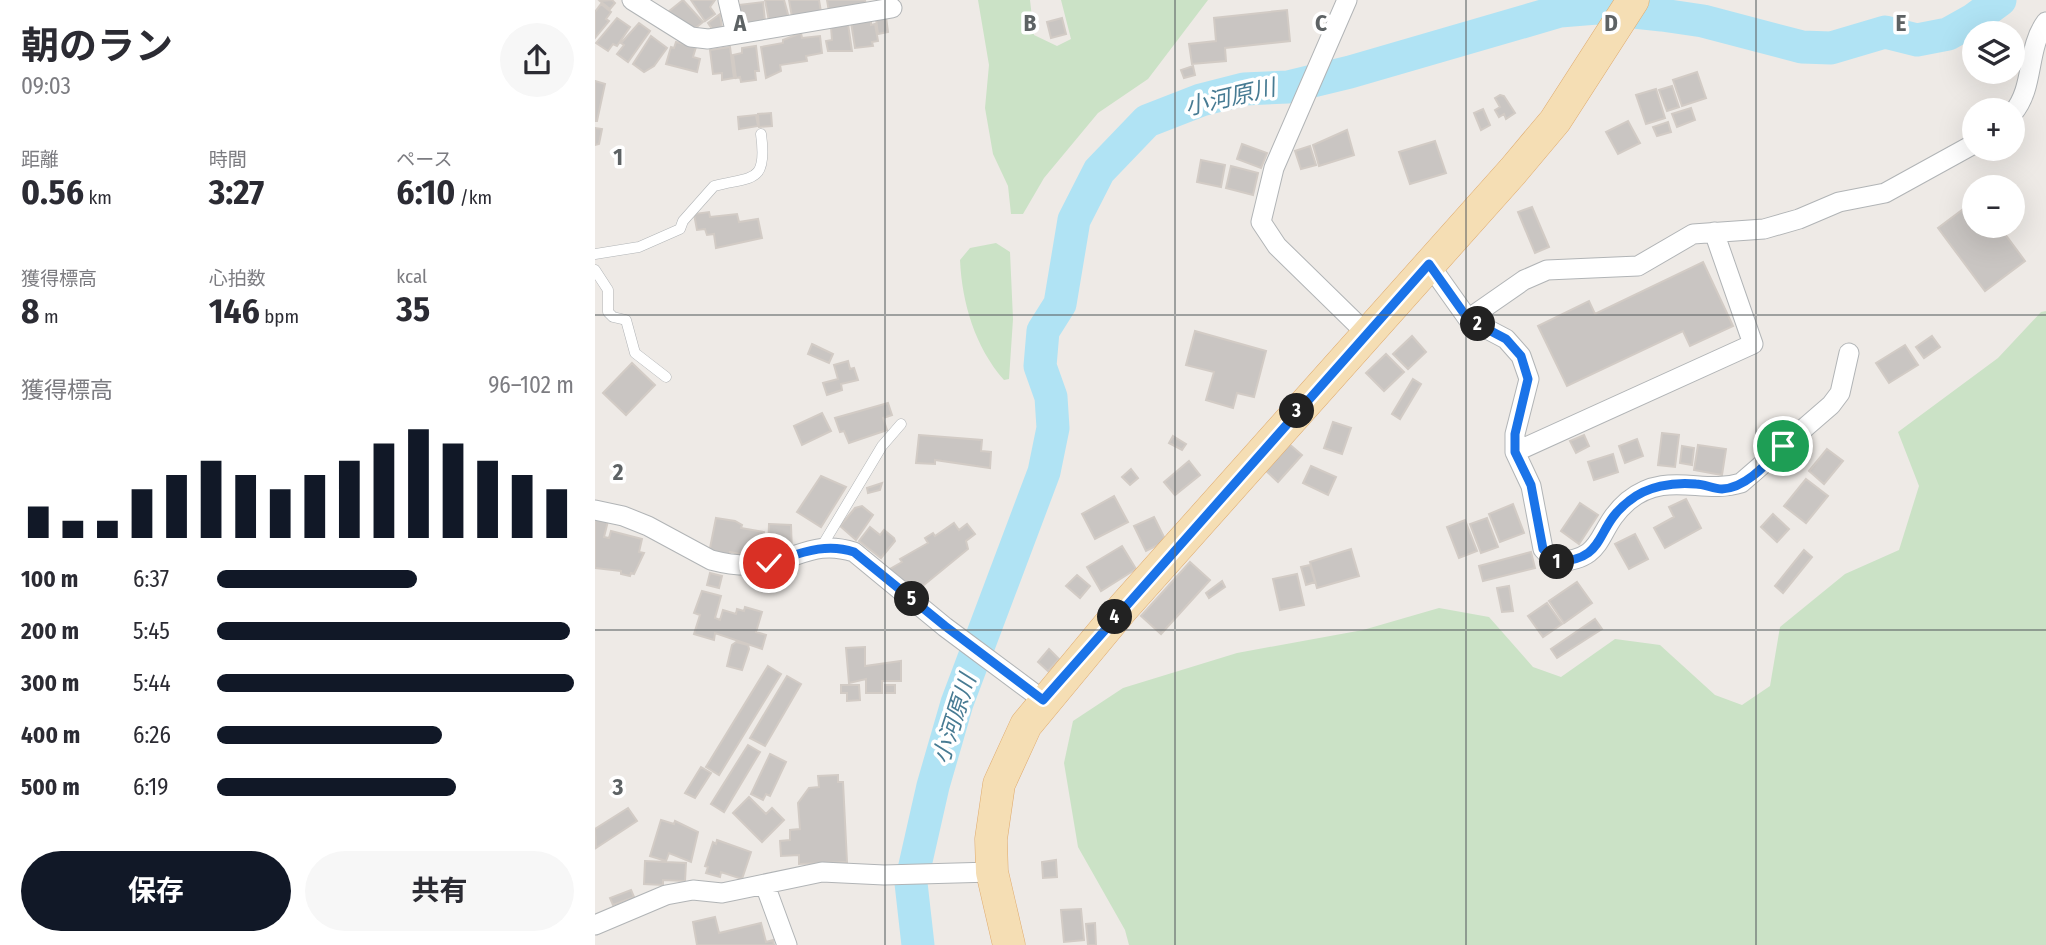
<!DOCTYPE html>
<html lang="ja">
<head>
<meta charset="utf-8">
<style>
	:root { --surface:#fff; --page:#f7f7f7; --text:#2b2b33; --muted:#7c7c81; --accent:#111827 }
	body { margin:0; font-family:"Fira Sans Condensed","Noto Sans JP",sans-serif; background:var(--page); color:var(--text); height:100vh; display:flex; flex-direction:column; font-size:26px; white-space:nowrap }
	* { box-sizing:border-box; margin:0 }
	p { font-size:23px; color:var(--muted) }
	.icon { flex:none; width:38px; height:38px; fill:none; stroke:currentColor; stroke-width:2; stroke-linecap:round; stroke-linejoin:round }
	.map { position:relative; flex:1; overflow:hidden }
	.sheet { display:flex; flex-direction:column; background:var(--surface); width:595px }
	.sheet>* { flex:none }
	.controls { position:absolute; left:1367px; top:21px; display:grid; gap:14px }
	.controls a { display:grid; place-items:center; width:63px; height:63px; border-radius:50%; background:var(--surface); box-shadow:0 7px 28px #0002; font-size:35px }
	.pin { position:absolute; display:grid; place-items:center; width:60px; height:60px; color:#fff; margin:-30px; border:4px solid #fff; border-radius:50%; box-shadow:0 2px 7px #0007 }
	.km { position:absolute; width:35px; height:35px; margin:-18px; border-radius:50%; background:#222; color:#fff; font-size:19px; line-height:35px; text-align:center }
	.round { display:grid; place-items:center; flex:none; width:74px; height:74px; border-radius:37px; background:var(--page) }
	.summary { display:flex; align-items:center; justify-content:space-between; height:119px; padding:0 21px }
	h1 { font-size:38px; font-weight:700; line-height:52px }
	.figures { display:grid; grid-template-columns:repeat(3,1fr); gap:10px; height:119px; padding:7px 21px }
	.figures div { display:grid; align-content:center }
	.figures b { font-size:35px; font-weight:700 }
	.figures small { font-size:19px; font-weight:400 }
	.figures p { font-size:19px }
	.chart { height:196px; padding:14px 21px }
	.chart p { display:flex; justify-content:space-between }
	.chart svg { width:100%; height:126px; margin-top:7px; stroke:var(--accent); stroke-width:6 }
	.cta { display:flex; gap:14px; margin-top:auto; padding:14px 21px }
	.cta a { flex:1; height:80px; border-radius:42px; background:var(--accent); color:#fff; font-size:28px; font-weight:700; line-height:80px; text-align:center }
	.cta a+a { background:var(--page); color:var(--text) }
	ul { padding:0 21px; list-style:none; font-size:23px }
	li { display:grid; grid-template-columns:112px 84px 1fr; align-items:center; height:52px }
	li i { height:18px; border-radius:9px; background:var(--accent) }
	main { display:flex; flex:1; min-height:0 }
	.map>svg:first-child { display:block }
	.green { fill:#cbe2c6 }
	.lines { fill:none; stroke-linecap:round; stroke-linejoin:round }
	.river { stroke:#b0e3f4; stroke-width:33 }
	.building { fill:#c9c5c2; stroke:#d2cbc5; stroke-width:2 }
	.service-casing { stroke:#b1b4b6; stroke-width:11 }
	.minor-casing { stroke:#b1b4b6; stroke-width:21 }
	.primary-casing { stroke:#dfaa6d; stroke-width:33 }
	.service { stroke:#fff; stroke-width:10 }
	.minor { stroke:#fff; stroke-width:19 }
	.primary { stroke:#f5deb4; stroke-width:32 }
	.route-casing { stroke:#fff; stroke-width:14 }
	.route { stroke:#1a73e8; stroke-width:9 }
	.grid { fill:none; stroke:#5d6264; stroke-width:2; stroke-opacity:0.55 }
	.labels { text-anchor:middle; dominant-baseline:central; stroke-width:7; stroke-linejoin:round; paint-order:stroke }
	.water-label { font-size:23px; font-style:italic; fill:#477b93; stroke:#fff }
	.grid-label { font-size:23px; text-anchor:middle; font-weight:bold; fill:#5d6264; stroke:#fff; stroke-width:7; stroke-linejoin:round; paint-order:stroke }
</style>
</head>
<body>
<main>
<section class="sheet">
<div class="summary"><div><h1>朝のラン</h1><p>09:03</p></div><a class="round"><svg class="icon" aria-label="share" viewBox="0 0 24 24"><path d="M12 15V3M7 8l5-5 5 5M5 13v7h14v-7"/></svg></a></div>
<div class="figures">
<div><p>距離</p><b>0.56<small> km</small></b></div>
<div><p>時間</p><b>3:27</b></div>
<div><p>ペース</p><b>6:10<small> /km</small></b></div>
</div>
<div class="figures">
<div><p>獲得標高</p><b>8<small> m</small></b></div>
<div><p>心拍数</p><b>146<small> bpm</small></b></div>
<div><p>kcal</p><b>35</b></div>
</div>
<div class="chart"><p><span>獲得標高</span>96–102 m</p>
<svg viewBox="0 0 160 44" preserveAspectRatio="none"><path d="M5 44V33M15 44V38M25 44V38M35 44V27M45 44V22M55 44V17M65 44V22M75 44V27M85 44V22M95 44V17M105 44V11M115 44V6M125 44V11M135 44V17M145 44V22M155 44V27"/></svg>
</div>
<ul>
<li><b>100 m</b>6:37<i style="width:56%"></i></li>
<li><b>200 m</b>5:45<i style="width:99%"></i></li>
<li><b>300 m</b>5:44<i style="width:100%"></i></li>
<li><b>400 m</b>6:26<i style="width:63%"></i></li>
<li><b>500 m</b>6:19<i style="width:67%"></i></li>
</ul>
<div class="cta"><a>保存</a><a>共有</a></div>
</section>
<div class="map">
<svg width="1451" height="945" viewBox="0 0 1451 945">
	<rect width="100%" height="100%" fill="#eeeae6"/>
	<!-- green -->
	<path class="green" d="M383,0H435L439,35L462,46L476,39L466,0H613L553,79L503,113L449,178L428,214H416L413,186L398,154L390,108L394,65Z
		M401,243L415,252L418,319L414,379L409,380C380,347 367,303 365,260L375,248Z
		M1451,311V945H534L530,930L483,847L469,763L478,721L528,688L642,653L768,630L844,608L894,617L938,667L966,677L1020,639L1065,645L1120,695L1147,705L1175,686L1185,627L1250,574L1304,550L1324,486L1303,432L1403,358L1446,312Z"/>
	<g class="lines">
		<!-- river -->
		<path class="river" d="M323,945L316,883L338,786L362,703L449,472L458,428L456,397L445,366L448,331L465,304L479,220L504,171L552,121L606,100L649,89L693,87L755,72L965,11L1002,8L1067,15L1108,21L1207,47L1236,48L1290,32L1322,40L1353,34L1378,20L1405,0"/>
	</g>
	<!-- building -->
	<path class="building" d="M17,0L20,3L15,9L5,1Z
		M88,0L108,22L97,31L73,12Z
		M96,0H120L115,7L120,14L110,21Z
		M170,0H189L194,18L174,21Z
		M194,0H224L226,12L197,17Z
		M232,0H270L271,7L234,12Z
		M168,2L170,21L147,28L143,5Z
		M6,4L16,12L11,19L14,21L0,38V12Z
		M692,10L695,41L630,48L631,61L597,64L594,44L621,41L619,18Z
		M125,14L127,28L120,33L113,23Z
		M291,17L293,32L283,34L281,19Z
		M22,18L35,27L22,46L18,44L13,51L1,43Z
		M467,18L471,34L456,38L452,22Z
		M276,19V25L280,24L283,41L277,42L278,46L260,48L256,22Z
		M44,23L55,31L33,62L22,54L29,45L26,43Z
		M253,24L257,51H233L231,41L237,40L236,27Z
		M206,33L207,38L225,36L227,53L211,56L212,61L185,65L186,71L171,78L166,47L188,43V40Z
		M56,36L72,48L59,66L49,72L38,64Z
		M81,42L101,47L98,57L105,59L102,72L71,64L76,47L79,48Z
		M161,46L164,71H160L161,80L146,82L145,77L141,78L138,55L147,53V48Z
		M135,47L139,78L127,80V73L118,74L115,50Z
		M598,66L600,75L589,78L586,70Z
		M1102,72L1111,98L1087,106L1078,80Z
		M0,81L10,84L2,121H0Z
		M1077,86L1084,107L1072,111L1064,90Z
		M1061,89L1070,118L1051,124L1041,95Z
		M905,95L909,96L920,113L911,119L909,114L904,117L900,110L905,107L900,98Z
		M1096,108L1100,120L1082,127L1077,114Z
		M888,109L895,125L886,130L879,113Z
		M176,113L177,126L164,127L163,114Z
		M161,115L163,126L144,129L143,117Z
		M1033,121L1045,143L1023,154L1011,132Z
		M1073,122L1076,132L1062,136L1058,127Z
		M0,128L7,129L4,144L0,145Z
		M752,130L759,155L724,166L718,145Z
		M840,141L851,173L815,184L804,152Z
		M647,144L672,153L666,168L642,159Z
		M715,146L721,165L706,169L700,151Z
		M606,160L630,165L626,187L602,182Z
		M636,166L663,173L658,195L631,188Z
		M1379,201V226H1404L1430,261L1390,291L1343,228Z
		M937,207L954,247L940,253L923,212Z
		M114,212L115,217L142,214L144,222L163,219L167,238L121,248L119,234L112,235L110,229L102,230L99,214Z
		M1108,262L1138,326L1095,346L1088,331L972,386L943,326L994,301L1000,314Z
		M600,331L671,351L659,397L642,393L638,408L611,400L619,372L591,365Z
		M817,336L831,352L813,369L798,354Z
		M1337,336L1345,347L1329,358L1321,347Z
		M217,344L238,354L234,363L213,354Z
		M1310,345L1323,365L1294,383L1281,363Z
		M791,354L809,372L789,391L771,373Z
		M253,361L255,369L259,368L263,380L246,384L247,390L232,395L228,383L243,379L239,365Z
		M37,363L60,385L31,415L8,393Z
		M818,379L826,384L805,419L797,414Z
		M293,403L297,415L288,418L292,430L254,443L249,431L245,432L240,418Z
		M227,413L236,431L207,445L199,426Z
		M1174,421L1183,430L1171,443L1162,434Z
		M738,422L756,428L747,454L729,448Z
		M1067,433L1084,435L1080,467L1063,465Z
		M324,435L387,440L386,451L396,452L395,468L340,460V464L321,463Z
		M989,435L994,446L981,453L975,441Z
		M578,436L591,444L587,450L574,443Z
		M1042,439L1048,456L1030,463L1024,446Z
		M693,443L707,455L683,482L669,469Z
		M1103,445L1131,449L1127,475L1099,470Z
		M1087,446L1099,448L1097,465L1085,463Z
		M1232,449L1248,461L1229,484L1214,471Z
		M1018,454L1023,472L999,480L993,462Z
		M594,461L605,475L580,495L569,482Z
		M716,466L741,477L733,495L708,483Z
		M536,469L543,478L535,485L527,477Z
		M226,476L251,487L226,527L202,512Z
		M1211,479L1233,496L1211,523L1189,506Z
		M287,483L285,490L273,493L272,488Z
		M519,496L533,522L500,539L487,514Z
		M1091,499L1106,528L1070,548L1059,528L1079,517L1074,507Z
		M985,503L1003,515L984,544L966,531Z
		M918,504L929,533L905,542L894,514Z
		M267,506L278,515L261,540L245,526L260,508Z
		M1178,514L1194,529L1182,542L1166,527Z
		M0,517L13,521L9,537L14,538L16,531L47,539L44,552L49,553L39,574L36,573L35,576L26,574V571L0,568Z
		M559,517L571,541L551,551L539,526Z
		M121,518L140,521L147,525L146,528L169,532L165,551L151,549L150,555L135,552L134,557L114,553Z
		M892,518L903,547L886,553L875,524Z
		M870,520L882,551L864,558L852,527Z
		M359,523L364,530L372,524L380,534L371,541L373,549L318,594L295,569L307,562L305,559L333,543L330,538L338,533L340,536Z
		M174,524L196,525L197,553L173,551Z
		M275,527L285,535L289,530L299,538L300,541L286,558L264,541Z
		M1040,534L1053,559L1034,569L1020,544Z
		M527,546L541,569L506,591L492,567Z
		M756,549L764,576L722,588L715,562Z
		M1209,550L1217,557L1188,593L1180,586Z
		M936,552L940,568L888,581L884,566Z
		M595,562L615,580L566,634L546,616Z
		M715,565L720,582L711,585L706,567Z
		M115,573L127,576L124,588L112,585Z
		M702,574L709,605L685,610L678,579Z
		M482,575L495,586L485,598L471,586Z
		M627,581L630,587L614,598L611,593Z
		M982,582L997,603L969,623L954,601Z
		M914,586L918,611L907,612L902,588Z
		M107,591L126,596L120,618L125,620L128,610L141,614L142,609L149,611L150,607L167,612L161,632L171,635L167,649L120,633L119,640L99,634L105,615L99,613Z
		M952,603L967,624L948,637L933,616Z
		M1000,619L1007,629L962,658L956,649Z
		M141,642L153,645L154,649L147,670L132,666L137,645Z
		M270,647V666L306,661V681H287V693H271V679L254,683L251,648Z
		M454,649L464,659L453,671L443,662Z
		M173,666L186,674L124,775L111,767Z
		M192,676L206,684L170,746L155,738Z
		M246,685H264L265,700L252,701V693H246Z
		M290,685H300V693H290Z
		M153,745L165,752L129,812L116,804Z
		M175,754L191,762L175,796L171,794L168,800L156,794Z
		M106,767L116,773L100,798L90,793Z
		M243,775V782H248L252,862L204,864V855L186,856L185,841L195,840V830L205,829L203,803L214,788L224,787L223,776Z
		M154,797L171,814L177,808L189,820L167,842L138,813Z
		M33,808L42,821L1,848L0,829Z
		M66,820L79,824L80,821L103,832L96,862L74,853L71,861L55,856Z
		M122,840L156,852L147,879L126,872L125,877L111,873L113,867L110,866L118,842L121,844Z
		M461,860L462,877L448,878L447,862Z
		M50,861L91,863L90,881L68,880V885L49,884Z
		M36,890L39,897L18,905L15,898Z
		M486,909L489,940L469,942L466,910Z
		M120,917L124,933L166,923L171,942L178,940L179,945H102L98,922Z
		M500,923L501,945H493L491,924Z"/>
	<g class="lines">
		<defs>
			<path id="service" d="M0,254L44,247L85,229L88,221L119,186C156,176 173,185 166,134
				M0,270L13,290V312L18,317L31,320L40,353L71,377
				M227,546L287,446L306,424"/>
			<path id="minor" d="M37,0L96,37L113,39L297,8
				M133,0L141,34
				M752,0L679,168L666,222L682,246L771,333
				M1418,113C1440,87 1431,49 1451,22
				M834,264L873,319L911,339L926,356L934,379L920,434V452L936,486L948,549L960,562C1013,560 999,530 1033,501C1071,470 1108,495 1146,483L1236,405L1245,393L1254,353
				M873,319L929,280L952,270L1043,266L1098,234L1169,229L1204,219L1244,202L1290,193L1379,144
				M920,452L1158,344L1119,232
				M0,510L28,516L53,526L116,560C135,565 156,567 175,563C208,555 224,541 259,552L350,627L448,700
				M170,885L192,945
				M0,925L71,895L98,890L127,893L227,872L289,875L397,872"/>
			<path id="primary" d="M414,945L397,872L396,839L404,784L431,725L528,608L918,171L960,121L1038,0"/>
		</defs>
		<!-- service casing -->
		<use href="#service" class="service-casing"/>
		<!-- minor casing -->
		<use href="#minor" class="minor-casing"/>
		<!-- primary casing -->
		<use href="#primary" class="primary-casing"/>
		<!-- service -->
		<use href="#service" class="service"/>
		<!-- minor -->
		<use href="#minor" class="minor"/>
		<!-- primary -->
		<use href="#primary" class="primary"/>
	</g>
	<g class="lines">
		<defs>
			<path id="route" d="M174,563C204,554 229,542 259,552L350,626L448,700L834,264L873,319L911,339L926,356L933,379L920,434V452L936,485L948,549L960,562C1014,560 998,528 1034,501C1052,486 1078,482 1101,484C1109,484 1119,489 1127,489C1152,488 1173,462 1188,446"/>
		</defs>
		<!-- route casing -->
		<use href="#route" class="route-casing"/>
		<!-- route -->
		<use href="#route" class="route"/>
	</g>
	<!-- grid -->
	<path class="grid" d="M290,0V945M580,0V945M871,0V945M1161,0V945M0,315H1451M0,630H1451"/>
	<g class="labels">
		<!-- water labels -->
		<g class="water-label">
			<text transform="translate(635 97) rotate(-13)">小河原川</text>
			<text transform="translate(359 719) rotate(-72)">小河原川</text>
		</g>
	</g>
	<g class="grid-label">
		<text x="145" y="31">A</text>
		<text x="435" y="31">B</text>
		<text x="726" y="31">C</text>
		<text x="1016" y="31">D</text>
		<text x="1306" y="31">E</text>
		<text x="23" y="165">1</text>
		<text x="23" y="480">2</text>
		<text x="23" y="795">3</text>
	</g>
</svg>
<div class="controls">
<a><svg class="icon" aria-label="layers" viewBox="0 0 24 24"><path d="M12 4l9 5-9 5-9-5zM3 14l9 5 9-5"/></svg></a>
<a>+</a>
<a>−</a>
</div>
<div class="pin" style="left:1188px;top:446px;background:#1e9e55"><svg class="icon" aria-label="arrive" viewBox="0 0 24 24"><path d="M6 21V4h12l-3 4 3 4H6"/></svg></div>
<div class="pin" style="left:174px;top:563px;background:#d93025"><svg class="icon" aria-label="check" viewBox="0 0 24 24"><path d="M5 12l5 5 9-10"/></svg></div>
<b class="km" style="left:962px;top:562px">1</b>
<b class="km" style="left:883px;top:324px">2</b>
<b class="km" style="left:702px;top:411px">3</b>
<b class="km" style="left:520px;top:617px">4</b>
<b class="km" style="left:317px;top:599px">5</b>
</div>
</main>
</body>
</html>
